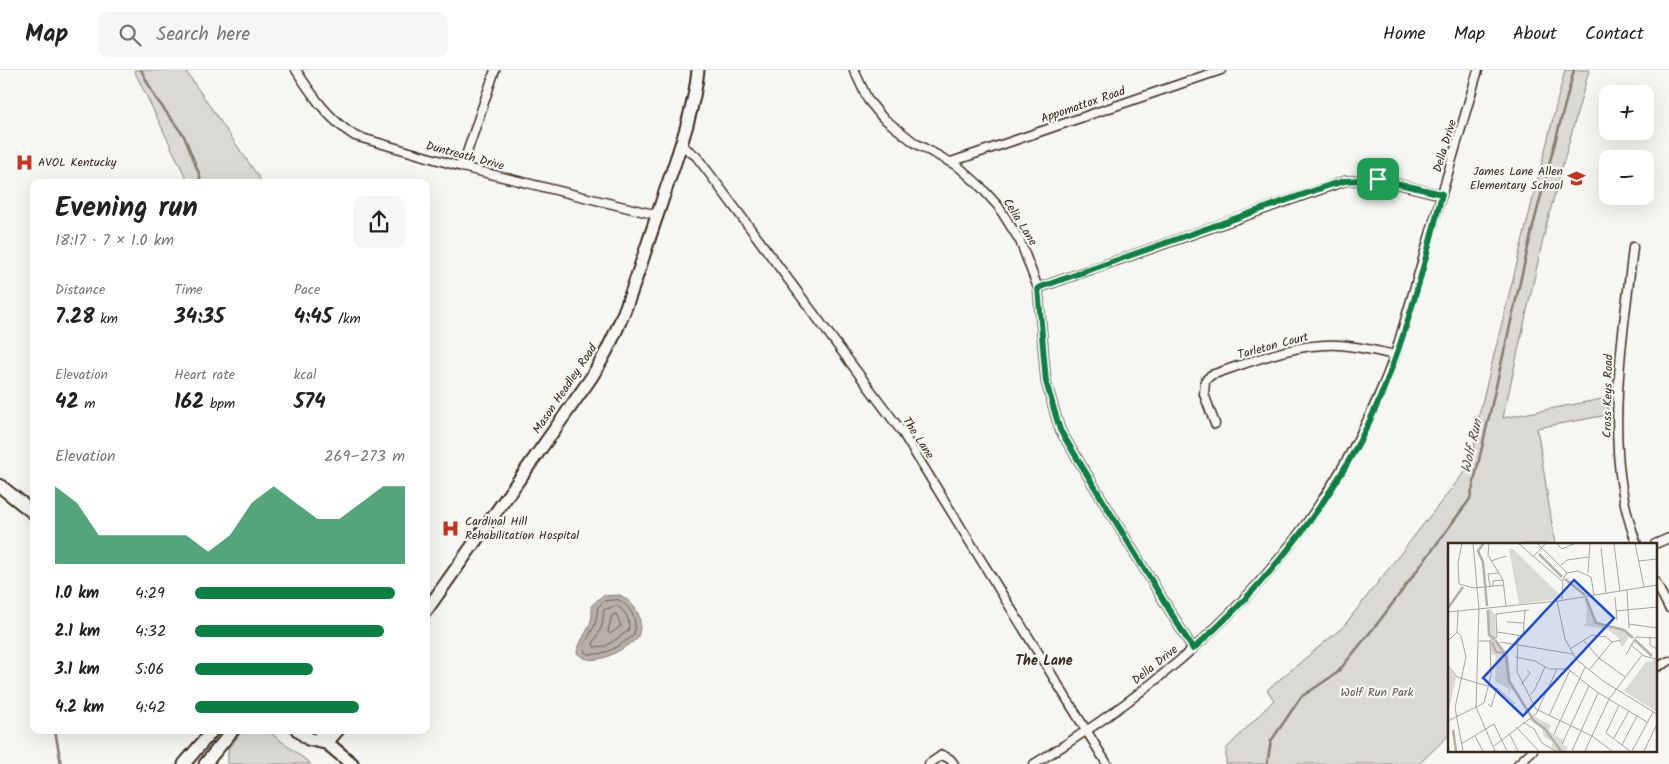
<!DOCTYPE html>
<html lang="en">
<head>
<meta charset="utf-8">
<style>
	:root { --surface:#fff; --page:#f6f6f6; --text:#222; --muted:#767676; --line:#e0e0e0; --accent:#0b8043 }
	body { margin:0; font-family:Kalam,sans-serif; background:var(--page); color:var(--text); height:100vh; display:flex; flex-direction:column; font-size:19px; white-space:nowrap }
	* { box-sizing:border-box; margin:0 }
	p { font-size:16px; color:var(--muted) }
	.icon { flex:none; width:28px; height:28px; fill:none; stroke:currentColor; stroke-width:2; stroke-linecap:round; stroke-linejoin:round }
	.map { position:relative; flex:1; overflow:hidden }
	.sheet { position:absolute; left:30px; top:109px; width:400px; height:555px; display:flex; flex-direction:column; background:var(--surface); border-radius:10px; box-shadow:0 5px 20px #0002 }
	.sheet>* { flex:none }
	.controls { position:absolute; left:1599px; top:15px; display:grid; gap:10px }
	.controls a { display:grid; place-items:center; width:55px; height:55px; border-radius:10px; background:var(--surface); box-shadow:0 5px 20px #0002; font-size:25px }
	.pin { position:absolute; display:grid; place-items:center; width:42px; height:42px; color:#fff; margin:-21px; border-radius:10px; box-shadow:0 2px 8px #0006 }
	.round { display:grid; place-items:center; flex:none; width:52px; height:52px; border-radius:10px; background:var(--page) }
	.headline { display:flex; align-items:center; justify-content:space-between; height:85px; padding:0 25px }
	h1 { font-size:28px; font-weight:600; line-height:38px }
	.metrics { display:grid; grid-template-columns:repeat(3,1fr); gap:8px; height:85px; padding:5px 25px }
	.metrics div { display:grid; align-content:center }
	.metrics b { font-size:21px; font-weight:600 }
	.metrics small { font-size:14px; font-weight:400 }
	.metrics p { font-size:14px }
	.chart { height:140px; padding:10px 25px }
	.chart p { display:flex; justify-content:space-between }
	.chart svg { width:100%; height:90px; margin-top:5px; fill:var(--accent); opacity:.7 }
	ul { padding:0 25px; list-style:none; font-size:16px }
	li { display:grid; grid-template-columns:80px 60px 1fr; align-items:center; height:38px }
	li i { height:12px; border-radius:6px; background:var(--accent) }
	header { display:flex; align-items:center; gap:30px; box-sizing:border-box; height:70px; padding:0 25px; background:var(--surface); border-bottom:1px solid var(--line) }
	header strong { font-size:24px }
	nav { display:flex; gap:28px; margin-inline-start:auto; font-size:18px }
	.search { width:350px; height:45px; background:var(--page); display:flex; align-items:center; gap:12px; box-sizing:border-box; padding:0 18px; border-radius:10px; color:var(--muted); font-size:19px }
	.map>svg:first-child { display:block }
	.green { fill:#dad9d3; stroke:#8a8278 }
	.water { fill:#b6b0a9; stroke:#857a71 }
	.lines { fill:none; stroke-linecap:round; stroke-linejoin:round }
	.shore { stroke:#6c6056; stroke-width:1 }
	.stream { stroke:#857a71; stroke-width:2.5 }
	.street-casing { stroke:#3b2a1e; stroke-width:11 }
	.secondary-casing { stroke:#3b2a1e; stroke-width:15 }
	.primary-casing { stroke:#3b2a1e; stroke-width:16 }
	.street { stroke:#f6f6f2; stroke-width:8 }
	.secondary { stroke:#f6f6f2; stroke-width:11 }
	.primary { stroke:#f6f6f2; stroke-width:12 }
	.route-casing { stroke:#fff; stroke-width:10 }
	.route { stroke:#0b8043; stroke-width:6 }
	.labels { text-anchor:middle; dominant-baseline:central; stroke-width:4.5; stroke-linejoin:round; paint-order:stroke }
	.street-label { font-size:12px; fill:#3b2a1e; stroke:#f6f6f2 }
	.poi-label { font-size:12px; fill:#3b2a1e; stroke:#f6f6f2; text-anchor:start }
	.park-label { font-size:12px; fill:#63564b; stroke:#f6f6f2 }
	.water-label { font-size:14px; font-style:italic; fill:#605248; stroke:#f6f6f2 }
	.neighbourhood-label { font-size:14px; font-weight:bold; fill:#3b2a1e; stroke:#f6f6f2 }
	.inset-river { fill:none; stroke:#b6b0a9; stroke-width:2.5 }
	.inset-road { fill:none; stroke:#aba49d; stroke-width:1 }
	.view { fill:#1d4ed8; fill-opacity:0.15; stroke:#1d4ed8; stroke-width:2.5 }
	.inset-edge { fill:none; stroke:#3b2a1e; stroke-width:2.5 }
</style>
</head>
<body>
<header>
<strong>Map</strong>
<div class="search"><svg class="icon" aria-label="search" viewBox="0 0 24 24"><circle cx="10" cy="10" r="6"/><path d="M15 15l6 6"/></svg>Search here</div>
<nav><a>Home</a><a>Map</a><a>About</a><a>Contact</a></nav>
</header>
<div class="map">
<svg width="1669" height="694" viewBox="0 0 1669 694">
	<rect width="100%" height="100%" fill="#f6f6f2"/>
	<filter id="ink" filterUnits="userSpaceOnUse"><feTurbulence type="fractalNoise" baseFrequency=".02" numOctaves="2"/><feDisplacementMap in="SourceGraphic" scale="10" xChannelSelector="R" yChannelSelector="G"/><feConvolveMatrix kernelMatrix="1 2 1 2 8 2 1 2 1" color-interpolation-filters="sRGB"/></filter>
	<g filter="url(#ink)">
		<!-- green -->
		<path class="green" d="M134,0H185L262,112H188Z
			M1565,0H1589L1546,156L1503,348L1607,328L1608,345L1537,358L1555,474H1449V665L1419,694H1226V679L1274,630L1267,620L1343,557L1473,391L1476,357Z
			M243,660H267L311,694H228V680Z"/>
		<!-- water -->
		<path class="water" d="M620,525C637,535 645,549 637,569C620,580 595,600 577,583C580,566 596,555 591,536L602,526Z"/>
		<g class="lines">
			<!-- shore -->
			<path class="shore" d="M619,530C631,537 639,551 633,566C619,576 602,588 585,583L584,575L595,555L598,537L604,531Z
				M617,536C626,541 631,551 628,561L606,576L594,577L593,574L602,556L604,540Z
				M616,544L621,556L610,564L608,561L612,546Z"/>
			<!-- stream -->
			<path class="stream" d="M141,0L155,27L184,66L200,106V112
				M32,470L34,476
				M55,660L61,694
				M1267,694L1271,671L1301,627L1337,603L1381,549L1470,429L1533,156L1574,0"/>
			<defs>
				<path id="street" d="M296,0C312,25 329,50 355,66L462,97L657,145
					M854,0L868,30L882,47L915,73L959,97L979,115L998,136L1020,171L1038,218L1046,312L1060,360L1193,579
					M681,75L696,86L709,103L902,362L1107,694
					M951,92L1221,0
					M462,97L495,0
					M1633,177C1623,271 1601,384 1637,474
					M1038,218L1345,111L1378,109L1442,125
					M1215,354L1204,324L1205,311L1211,305C1251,292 1295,273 1338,275C1357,276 1376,281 1395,285
					M1655,474L1669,468
					M1655,511L1669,538
					M1655,598L1669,591
					M929,694L942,685L950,689L954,694
					M1034,694C1199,595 1328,469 1395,285L1478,0
					M1518,694L1533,680"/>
				<path id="secondary" d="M426,541L591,308C624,257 638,200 658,143C673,96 693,49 698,0
					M327,673L338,660
					M184,694L213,660
					M205,694L233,660"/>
				<path id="primary" d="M0,416L34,443
					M298,660L309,669L327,673
					M320,660L327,673L352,694"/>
			</defs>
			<!-- street casing -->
			<use href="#street" class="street-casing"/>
			<!-- secondary casing -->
			<use href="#secondary" class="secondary-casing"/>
			<!-- primary casing -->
			<use href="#primary" class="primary-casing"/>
			<!-- street -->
			<use href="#street" class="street"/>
			<!-- secondary -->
			<use href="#secondary" class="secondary"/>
			<!-- primary -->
			<use href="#primary" class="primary"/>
		</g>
	</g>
	<g class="lines" filter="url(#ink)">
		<defs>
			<path id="route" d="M1378,109L1442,124C1425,193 1407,263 1380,328C1341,421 1269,513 1193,579L1060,360L1046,312L1038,218L1330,115L1345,111Z"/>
		</defs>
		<!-- route casing -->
		<use href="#route" class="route-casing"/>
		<!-- route -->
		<use href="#route" class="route"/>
	</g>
	<!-- icons -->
	<defs>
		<symbol id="hospital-bare" viewBox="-9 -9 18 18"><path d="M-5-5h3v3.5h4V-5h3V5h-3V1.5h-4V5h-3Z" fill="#c8321e" stroke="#f6f6f2" stroke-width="2.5" paint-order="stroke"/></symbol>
		<symbol id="school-bare" viewBox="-9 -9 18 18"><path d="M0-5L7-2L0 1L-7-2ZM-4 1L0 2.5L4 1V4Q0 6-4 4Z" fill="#c8321e" stroke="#f6f6f2" stroke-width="2.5" paint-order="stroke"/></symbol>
	</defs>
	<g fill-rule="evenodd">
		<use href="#hospital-bare" x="12" y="80" width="25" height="25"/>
		<use href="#school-bare" x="1564" y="96" width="25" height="25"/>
		<use href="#hospital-bare" x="438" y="446" width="25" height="25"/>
	</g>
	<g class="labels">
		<!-- street labels -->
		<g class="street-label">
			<text transform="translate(1083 35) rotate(-19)">Appomattox Road</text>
			<text transform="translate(1445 76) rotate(-73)">Della Drive</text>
			<text transform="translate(465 86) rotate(15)">Duntreath Drive</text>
			<text transform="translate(1020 152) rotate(58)">Celia Lane</text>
			<text transform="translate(1273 276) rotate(-15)">Tarleton Court</text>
			<text transform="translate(565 319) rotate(-56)">Mason Headley Road</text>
			<text transform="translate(1608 326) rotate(-89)">Cross Keys Road</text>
			<text transform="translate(918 368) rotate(57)">The Lane</text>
			<text transform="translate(1155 595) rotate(-39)">Della Drive</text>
		</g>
		<!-- poi labels -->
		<g class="poi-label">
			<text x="38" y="92">AVOL Kentucky</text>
			<text x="1563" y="101" text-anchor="end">James Lane Allen<tspan x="1563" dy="14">Elementary School</tspan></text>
			<text x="465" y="451">Cardinal Hill<tspan x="465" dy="14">Rehabilitation Hospital</tspan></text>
		</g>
		<!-- park labels -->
		<g class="park-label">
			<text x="1377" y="622">Wolf Run Park</text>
		</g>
		<!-- water labels -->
		<g class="water-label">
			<text transform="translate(1472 376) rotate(-77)">Wolf Run</text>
		</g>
		<!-- neighbourhood labels -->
		<g class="neighbourhood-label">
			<text x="1044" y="591">The Lane</text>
		</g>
	</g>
	<!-- overview -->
	<g transform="translate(1448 473)">
		<rect width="209" height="209" fill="#f6f6f2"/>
		<path d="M61,6H65L115,55L71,61ZM138,54L148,80L178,87L182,92L174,105L170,94L160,87L134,82L138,81L139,65L137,56L132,55ZM43,66L47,72L48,96L60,110L63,140L83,174L64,145L59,152L61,146L47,138L48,112H43L38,67ZM205,116H209V169L176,148L199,118L204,119ZM0,124L8,134L0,172ZM87,174L103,182L101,188L115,197L114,201L120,204L118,208H107L103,204L105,199L96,194L94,186L81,176Z" fill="#dad9d3"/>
		<path class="inset-river" d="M36,0L30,8L35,19L39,63M91,11L114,34M117,36L137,52M138,55L148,80L176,87L185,95M0,65L15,44M40,67L41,92L46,95M47,97L58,113L61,138L86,178L97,186L113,208M187,97L204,113M44,99L48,109L54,110M5,187L8,208"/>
		<path class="inset-road" d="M14,0L10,20L11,41L26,45L56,42M25,0L31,66M41,0L40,12L55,37L58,63M70,0L114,38M89,0L119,30M108,0L114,6L128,0M187,0L196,44M166,1L172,48M153,5L158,50M85,14L98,0M43,18L58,13M190,18L209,16M113,22L119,17L140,14M140,30L142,0M42,43L40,31L51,30M45,43V38L55,37M179,47L181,85M167,54L169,77M114,56L115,36L119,30L130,28L143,34L146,52M109,58L117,96L128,116L155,138L209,171M31,66L28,164L47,208M168,68L209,64M0,69L110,58L209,42M59,79L76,80M181,81L209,85M9,89L13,93L18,114L7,165L15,208M49,89L75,93L77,68M70,93L69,129L88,166L144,193L164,208M202,94V102L209,106M135,97L151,115L177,134M0,98L9,89L10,68M31,98H42L49,94L48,71L81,67M52,99L125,111M182,101L196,113L209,116M122,106L144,92L158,94L164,99M178,112L188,94L209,95M67,114L87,118L101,126H120L149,149L199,179M0,122L9,134L50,146L67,161M141,127L164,99L173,97M73,142L82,130L79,127M81,153L86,148L97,124M40,161L43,164L49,145M171,162L158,190L182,208M101,173L122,127M0,178L36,160L43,132L42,98M75,179L86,186L94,200L107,208M68,184L91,208M61,190L70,208M106,191L137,124M27,193L35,208M166,195L181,168M13,201L46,181L59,208M114,201L141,143M174,202L189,173M46,203L88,171L109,126M124,208L150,150M137,208L161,156L194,112M184,208L205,169M196,208L209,181"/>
		<path class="view" d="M126,37L166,75L75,173L35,135Z"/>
		<rect width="209" height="209" class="inset-edge"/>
	</g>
</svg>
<div class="controls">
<a>+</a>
<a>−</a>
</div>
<div class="pin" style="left:1378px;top:109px;background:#1e9e55"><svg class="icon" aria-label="arrive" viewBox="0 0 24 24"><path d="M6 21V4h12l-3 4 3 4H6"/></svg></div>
<section class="sheet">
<div class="headline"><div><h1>Evening run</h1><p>18:17 · 7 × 1.0 km</p></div><a class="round"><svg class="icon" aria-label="share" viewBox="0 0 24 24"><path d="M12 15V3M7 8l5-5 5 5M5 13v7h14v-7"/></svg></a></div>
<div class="metrics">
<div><p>Distance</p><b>7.28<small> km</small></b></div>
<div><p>Time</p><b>34:35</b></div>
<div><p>Pace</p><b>4:45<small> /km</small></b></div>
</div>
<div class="metrics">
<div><p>Elevation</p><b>42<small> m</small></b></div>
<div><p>Heart rate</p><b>162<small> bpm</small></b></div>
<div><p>kcal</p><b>574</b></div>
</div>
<div class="chart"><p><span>Elevation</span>269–273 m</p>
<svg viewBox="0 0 160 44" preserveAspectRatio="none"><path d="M0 44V6L10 14L20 30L30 30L40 30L50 30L60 30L70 38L80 30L90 14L100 6L110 14L120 22L130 22L140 14L150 6L160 6V44z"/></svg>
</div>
<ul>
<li><b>1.0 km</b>4:29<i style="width:95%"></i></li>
<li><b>2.1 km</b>4:32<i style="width:90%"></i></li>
<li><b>3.1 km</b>5:06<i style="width:56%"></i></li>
<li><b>4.2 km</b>4:42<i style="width:78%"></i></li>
</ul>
</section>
</div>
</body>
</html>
